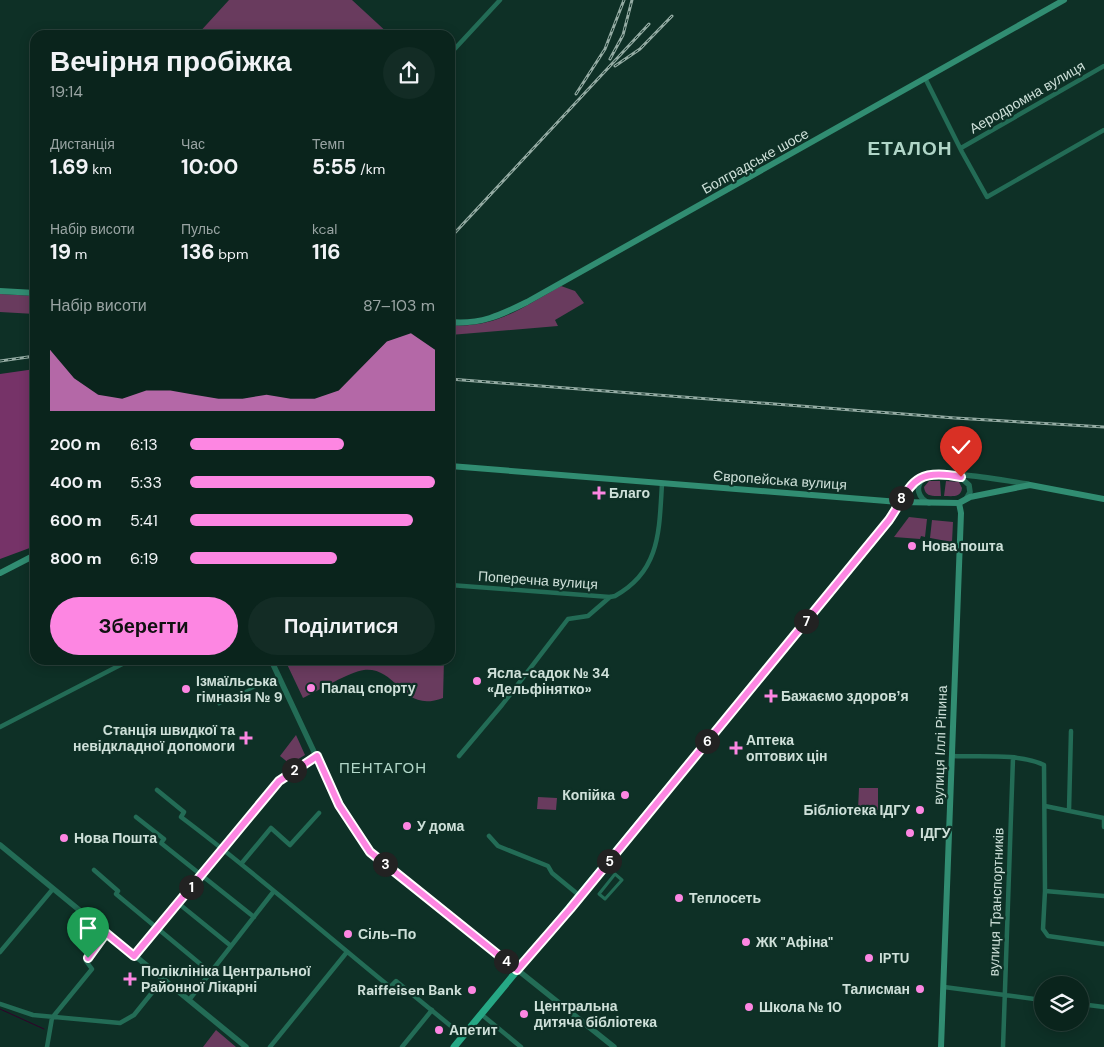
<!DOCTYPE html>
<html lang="uk">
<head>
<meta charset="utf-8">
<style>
	:root { --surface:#0a241c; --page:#132c25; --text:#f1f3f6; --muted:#99a4a3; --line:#2a413b; --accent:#fd86e2 }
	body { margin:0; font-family:"DM Sans",sans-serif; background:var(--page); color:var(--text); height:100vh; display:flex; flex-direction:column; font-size:19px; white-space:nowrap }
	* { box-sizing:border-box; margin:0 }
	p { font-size:16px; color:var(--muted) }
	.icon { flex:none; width:28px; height:28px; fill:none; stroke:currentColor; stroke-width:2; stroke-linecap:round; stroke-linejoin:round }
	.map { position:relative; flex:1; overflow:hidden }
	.sheet { position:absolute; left:30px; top:30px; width:425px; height:635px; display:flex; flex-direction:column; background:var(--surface); border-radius:15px; box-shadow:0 2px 12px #0003,0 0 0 1px var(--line) }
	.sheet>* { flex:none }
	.tools { position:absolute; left:1034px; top:976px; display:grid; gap:10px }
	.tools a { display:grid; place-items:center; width:55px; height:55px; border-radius:50%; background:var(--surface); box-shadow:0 2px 12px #0003,0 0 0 1px var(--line); font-size:25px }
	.pin { position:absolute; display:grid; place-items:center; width:42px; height:42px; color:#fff; margin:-51px -21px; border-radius:50% 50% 50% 0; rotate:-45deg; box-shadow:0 0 5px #0007 }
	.pin .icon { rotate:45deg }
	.km { position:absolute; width:25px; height:25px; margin:-12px; border-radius:50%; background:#222; color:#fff; font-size:14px; line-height:25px; text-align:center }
	.round { display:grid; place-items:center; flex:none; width:52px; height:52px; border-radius:26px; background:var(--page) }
	.summary { display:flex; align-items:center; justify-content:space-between; height:85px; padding:0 20px }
	h1 { font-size:28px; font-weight:700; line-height:38px }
	.stats { display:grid; grid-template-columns:repeat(3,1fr); gap:8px; height:85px; padding:5px 20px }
	.stats div { display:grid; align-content:center }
	.stats b { font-size:21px; font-weight:700 }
	.stats small { font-size:14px; font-weight:400 }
	.stats p { font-size:14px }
	.chart { height:140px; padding:10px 20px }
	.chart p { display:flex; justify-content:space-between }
	.chart svg { width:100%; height:90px; margin-top:5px; fill:var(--accent); opacity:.7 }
	.button { display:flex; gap:10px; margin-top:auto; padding:10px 20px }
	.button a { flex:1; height:58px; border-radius:30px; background:var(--accent); color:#111; font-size:20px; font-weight:700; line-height:58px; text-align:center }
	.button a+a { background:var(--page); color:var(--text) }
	ul { padding:0 20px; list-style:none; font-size:16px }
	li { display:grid; grid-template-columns:80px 60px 1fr; align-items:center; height:38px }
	li i { height:12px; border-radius:6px; background:var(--accent) }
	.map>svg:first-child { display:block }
	.green { fill:#693b5e }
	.forest { fill:#763368 }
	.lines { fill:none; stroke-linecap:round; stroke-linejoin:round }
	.stream { stroke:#32012a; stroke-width:1 }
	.pedestrian { stroke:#236c56; stroke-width:3 }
	.minor { stroke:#236c56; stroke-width:4.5 }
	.tertiary { stroke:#236c56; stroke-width:5.5 }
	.secondary { stroke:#318d72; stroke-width:6 }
	.primary { stroke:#26a885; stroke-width:7 }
	.rail-casing { stroke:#94aba3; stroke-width:3 }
	.rail { stroke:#0e3026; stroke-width:1; stroke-dasharray:4; stroke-linecap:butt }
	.route-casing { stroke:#fff; stroke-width:10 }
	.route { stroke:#fd86e2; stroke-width:6 }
	.poi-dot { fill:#fd86e2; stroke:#0e3026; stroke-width:2 }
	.labels { text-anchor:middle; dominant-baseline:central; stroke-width:4.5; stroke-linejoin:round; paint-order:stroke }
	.street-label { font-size:14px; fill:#cee0d9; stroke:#0e3026 }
	.poi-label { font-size:14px; font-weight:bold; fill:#cee0d9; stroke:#0e3026; text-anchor:start }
	.neighbourhood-label { font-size:15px; letter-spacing:1px; fill:#b1d6c8; stroke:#0e3026 }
	.district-label { font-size:19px; font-weight:bold; letter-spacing:1px; fill:#b1d6c8; stroke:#0e3026 }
</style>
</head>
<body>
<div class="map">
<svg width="1104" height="1047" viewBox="0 0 1104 1047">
	<rect width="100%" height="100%" fill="#0e3026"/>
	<!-- green -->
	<path class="green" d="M229,0H352L390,35H197Z
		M561,286L575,291L584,303L555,320L558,326L450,335V325C495,329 523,307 561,286Z
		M0,294L35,296V314L0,312Z
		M929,481H940L941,496C933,496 925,497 924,487Z
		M946,481L959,482L962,488C961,498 952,496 944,496Z
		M909,517L927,519L925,537L921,536L920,539L894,537Z
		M932,520L953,522L952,542L930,538Z
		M285,660H444L443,698C401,714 399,667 364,670C351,671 316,692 303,698Z
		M296,735L305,755L290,764L280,756Z
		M859,788H878V810H858Z
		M538,797L557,798L556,810L537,809Z
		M216,1030L236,1047H203Z"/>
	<!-- forest -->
	<path class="forest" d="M35,369V546L0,559V374Z"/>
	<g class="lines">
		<!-- stream -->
		<path class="stream" d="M0,1009L44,1029"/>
		<!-- pedestrian -->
		<path class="pedestrian" d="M219,704L278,676
			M615,874L622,880L605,899L599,894Z"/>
		<!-- minor -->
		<path class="minor" d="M450,54L500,0
			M925,78L962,152L987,197L1104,130
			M961,148L1104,66
			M450,585L610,597L615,596C661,571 659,529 662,484
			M0,727L130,660
			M459,756L502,705L568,619L588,616L610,597
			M952,756C978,757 1020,753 1044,765L1045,891L1043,929L1048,936L1104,944
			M157,790L184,812L181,817C253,871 320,930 390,987L396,981L463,1036
			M1045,806L1104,818
			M1069,811L1071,731
			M136,817L164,839L161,843L254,917
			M1104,818V827
			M489,836L498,846L548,866L552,873L580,896
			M241,864L271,828L290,845L319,813
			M94,870L118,891L116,894L210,972
			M1045,891L1104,896
			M178,903L231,946
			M0,952L52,890
			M944,987L1042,1000
			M189,1000L274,891
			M0,1004L33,1015L120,1023L134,1015L163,979
			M1080,1004L1104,1007
			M481,1014L521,1047
			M47,1047L52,1018L92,969L86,961L106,933
			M270,1047L347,952
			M402,1047L432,1010
			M1003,1047L1013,758"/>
		<!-- tertiary -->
		<path class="tertiary" d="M960,477L969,485L970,492L966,499
			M923,479C915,487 918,498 929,503
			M899,502C904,492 911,481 923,477C946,469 1002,480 1028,484
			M271,660L339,805L370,852L614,1047
			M0,845L246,1047
			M134,956L279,781L317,757"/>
		<!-- secondary -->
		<path class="secondary" d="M0,291L35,293
			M450,322C480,325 501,315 527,302L1064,0
			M450,466L899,502L959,503L970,497L1030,485L1104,499
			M0,573L35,555
			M941,1047L961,513L959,503"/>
		<!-- primary -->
		<path class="primary" d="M454,1047L889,520L899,502"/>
		<defs>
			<path id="rail" d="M610,59L623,35L632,0
				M615,66L640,49L672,16
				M576,94L605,49L624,0
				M450,238L649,24
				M0,361L35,356
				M450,379L955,418L1104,427"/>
		</defs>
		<!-- rail casing -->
		<use href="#rail" class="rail-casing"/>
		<!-- rail -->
		<use href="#rail" class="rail"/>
	</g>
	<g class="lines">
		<defs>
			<path id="route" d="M88,958L106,933L134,956L279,781L317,756L339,805L370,852L517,970L570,909L889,520C912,486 911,467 961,477"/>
		</defs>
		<!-- route casing -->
		<use href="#route" class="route-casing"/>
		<!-- route -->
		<use href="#route" class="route"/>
	</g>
	<!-- markers -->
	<g class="poi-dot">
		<path d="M596.5 485.5h5v5h5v5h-5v5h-5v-5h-5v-5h5z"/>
		<circle cx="912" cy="546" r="5"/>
		<circle cx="477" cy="681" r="5"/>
		<circle cx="311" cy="688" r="5"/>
		<circle cx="186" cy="689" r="5"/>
		<path d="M768.5 688.5h5v5h5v5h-5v5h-5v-5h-5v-5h5z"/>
		<path d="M243.5 730.5h5v5h5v5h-5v5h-5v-5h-5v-5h5z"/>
		<path d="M733.5 740.5h5v5h5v5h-5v5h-5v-5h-5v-5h5z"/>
		<circle cx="625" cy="795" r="5"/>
		<circle cx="920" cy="810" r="5"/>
		<circle cx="407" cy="826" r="5"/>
		<circle cx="910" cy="833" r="5"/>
		<circle cx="64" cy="838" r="5"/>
		<circle cx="679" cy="898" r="5"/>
		<circle cx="348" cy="934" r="5"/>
		<circle cx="746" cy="942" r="5"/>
		<circle cx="869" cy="958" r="5"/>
		<path d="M127.5 971.5h5v5h5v5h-5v5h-5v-5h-5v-5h5z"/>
		<circle cx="920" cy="989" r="5"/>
		<circle cx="472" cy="990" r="5"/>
		<circle cx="749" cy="1007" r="5"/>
		<circle cx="524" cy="1014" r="5"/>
		<circle cx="439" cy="1030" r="5"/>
	</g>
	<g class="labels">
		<!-- street labels -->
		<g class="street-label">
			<text transform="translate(1027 97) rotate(-30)">Аеродромна вулиця</text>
			<text transform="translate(755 161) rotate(-29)">Болградське шосе</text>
			<text transform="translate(780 480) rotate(4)">Європейська вулиця</text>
			<text transform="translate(538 580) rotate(4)">Поперечна вулиця</text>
			<text transform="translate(940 745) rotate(-88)">вулиця Іллі Ріпина</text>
			<text transform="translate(996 902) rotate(-88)">вулиця Транспортників</text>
		</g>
		<!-- poi labels -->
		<g class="poi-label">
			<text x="609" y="493">Благо</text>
			<text x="922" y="546">Нова пошта</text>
			<text x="487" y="673">Ясла-садок № 34<tspan x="487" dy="16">«Дельфінятко»</tspan></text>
			<text x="196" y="681">Ізмаїльська<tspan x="196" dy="16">гімназія № 9</tspan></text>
			<text x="321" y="688">Палац спорту</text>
			<text x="781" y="696">Бажаємо здоровʼя</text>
			<text x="235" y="730" text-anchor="end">Станція швидкої та<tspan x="235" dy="16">невідкладної допомоги</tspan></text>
			<text x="746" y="740">Аптека<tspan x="746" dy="16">оптових цін</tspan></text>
			<text x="615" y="795" text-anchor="end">Копійка</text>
			<text x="910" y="810" text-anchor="end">Бібліотека ІДГУ</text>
			<text x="417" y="826">У дома</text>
			<text x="920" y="833">ІДГУ</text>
			<text x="74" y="838">Нова Пошта</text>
			<text x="689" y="898">Теплосеть</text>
			<text x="358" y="934">Сіль-По</text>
			<text x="756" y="942">ЖК "Афіна"</text>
			<text x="879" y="958">IPTU</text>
			<text x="141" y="971">Поліклініка Центральної<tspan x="141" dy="16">Районної Лікарні</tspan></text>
			<text x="910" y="989" text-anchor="end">Талисман</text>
			<text x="462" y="990" text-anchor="end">Raiffeisen Bank</text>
			<text x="534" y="1006">Центральна<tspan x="534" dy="16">дитяча бібліотека</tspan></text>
			<text x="759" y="1007">Школа № 10</text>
			<text x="449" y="1030">Апетит</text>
		</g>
		<!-- neighbourhood labels -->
		<g class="neighbourhood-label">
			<text x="383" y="768">ПЕНТАГОН</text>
		</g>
		<!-- district labels -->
		<g class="district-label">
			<text x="910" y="148">ЕТАЛОН</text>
		</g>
	</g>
</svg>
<div class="tools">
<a><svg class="icon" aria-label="layers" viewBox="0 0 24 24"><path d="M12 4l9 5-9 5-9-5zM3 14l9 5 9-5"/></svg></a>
</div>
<div class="pin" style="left:88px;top:958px;background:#1e9e55"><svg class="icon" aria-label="arrive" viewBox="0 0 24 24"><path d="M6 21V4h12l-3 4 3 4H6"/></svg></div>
<div class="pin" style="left:961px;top:477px;background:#d93025"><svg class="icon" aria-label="check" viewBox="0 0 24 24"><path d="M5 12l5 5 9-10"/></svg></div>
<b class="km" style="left:191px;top:887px">1</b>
<b class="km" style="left:294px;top:770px">2</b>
<b class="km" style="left:385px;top:864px">3</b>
<b class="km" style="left:506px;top:961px">4</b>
<b class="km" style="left:609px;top:861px">5</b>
<b class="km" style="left:707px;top:741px">6</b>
<b class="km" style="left:806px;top:621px">7</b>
<b class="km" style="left:901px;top:498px">8</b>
<section class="sheet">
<div class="summary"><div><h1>Вечірня пробіжка</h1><p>19:14</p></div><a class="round"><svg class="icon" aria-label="share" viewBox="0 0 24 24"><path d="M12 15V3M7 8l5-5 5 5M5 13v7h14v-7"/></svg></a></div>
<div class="stats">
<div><p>Дистанція</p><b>1.69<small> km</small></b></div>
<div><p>Час</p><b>10:00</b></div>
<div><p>Темп</p><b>5:55<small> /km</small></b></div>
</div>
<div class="stats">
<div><p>Набір висоти</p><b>19<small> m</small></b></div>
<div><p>Пульс</p><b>136<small> bpm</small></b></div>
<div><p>kcal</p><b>116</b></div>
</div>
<div class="chart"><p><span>Набір висоти</span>87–103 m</p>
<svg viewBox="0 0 160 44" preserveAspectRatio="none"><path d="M0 44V14L10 28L20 36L30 38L40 34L50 34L60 36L70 38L80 38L90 36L100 38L110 38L120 34L130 22L140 10L150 6L160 14V44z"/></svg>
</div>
<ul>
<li><b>200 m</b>6:13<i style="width:63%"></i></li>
<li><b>400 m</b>5:33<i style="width:100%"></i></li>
<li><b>600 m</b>5:41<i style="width:91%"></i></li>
<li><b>800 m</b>6:19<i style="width:60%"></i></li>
</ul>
<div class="button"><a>Зберегти</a><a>Поділитися</a></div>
</section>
</div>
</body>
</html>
